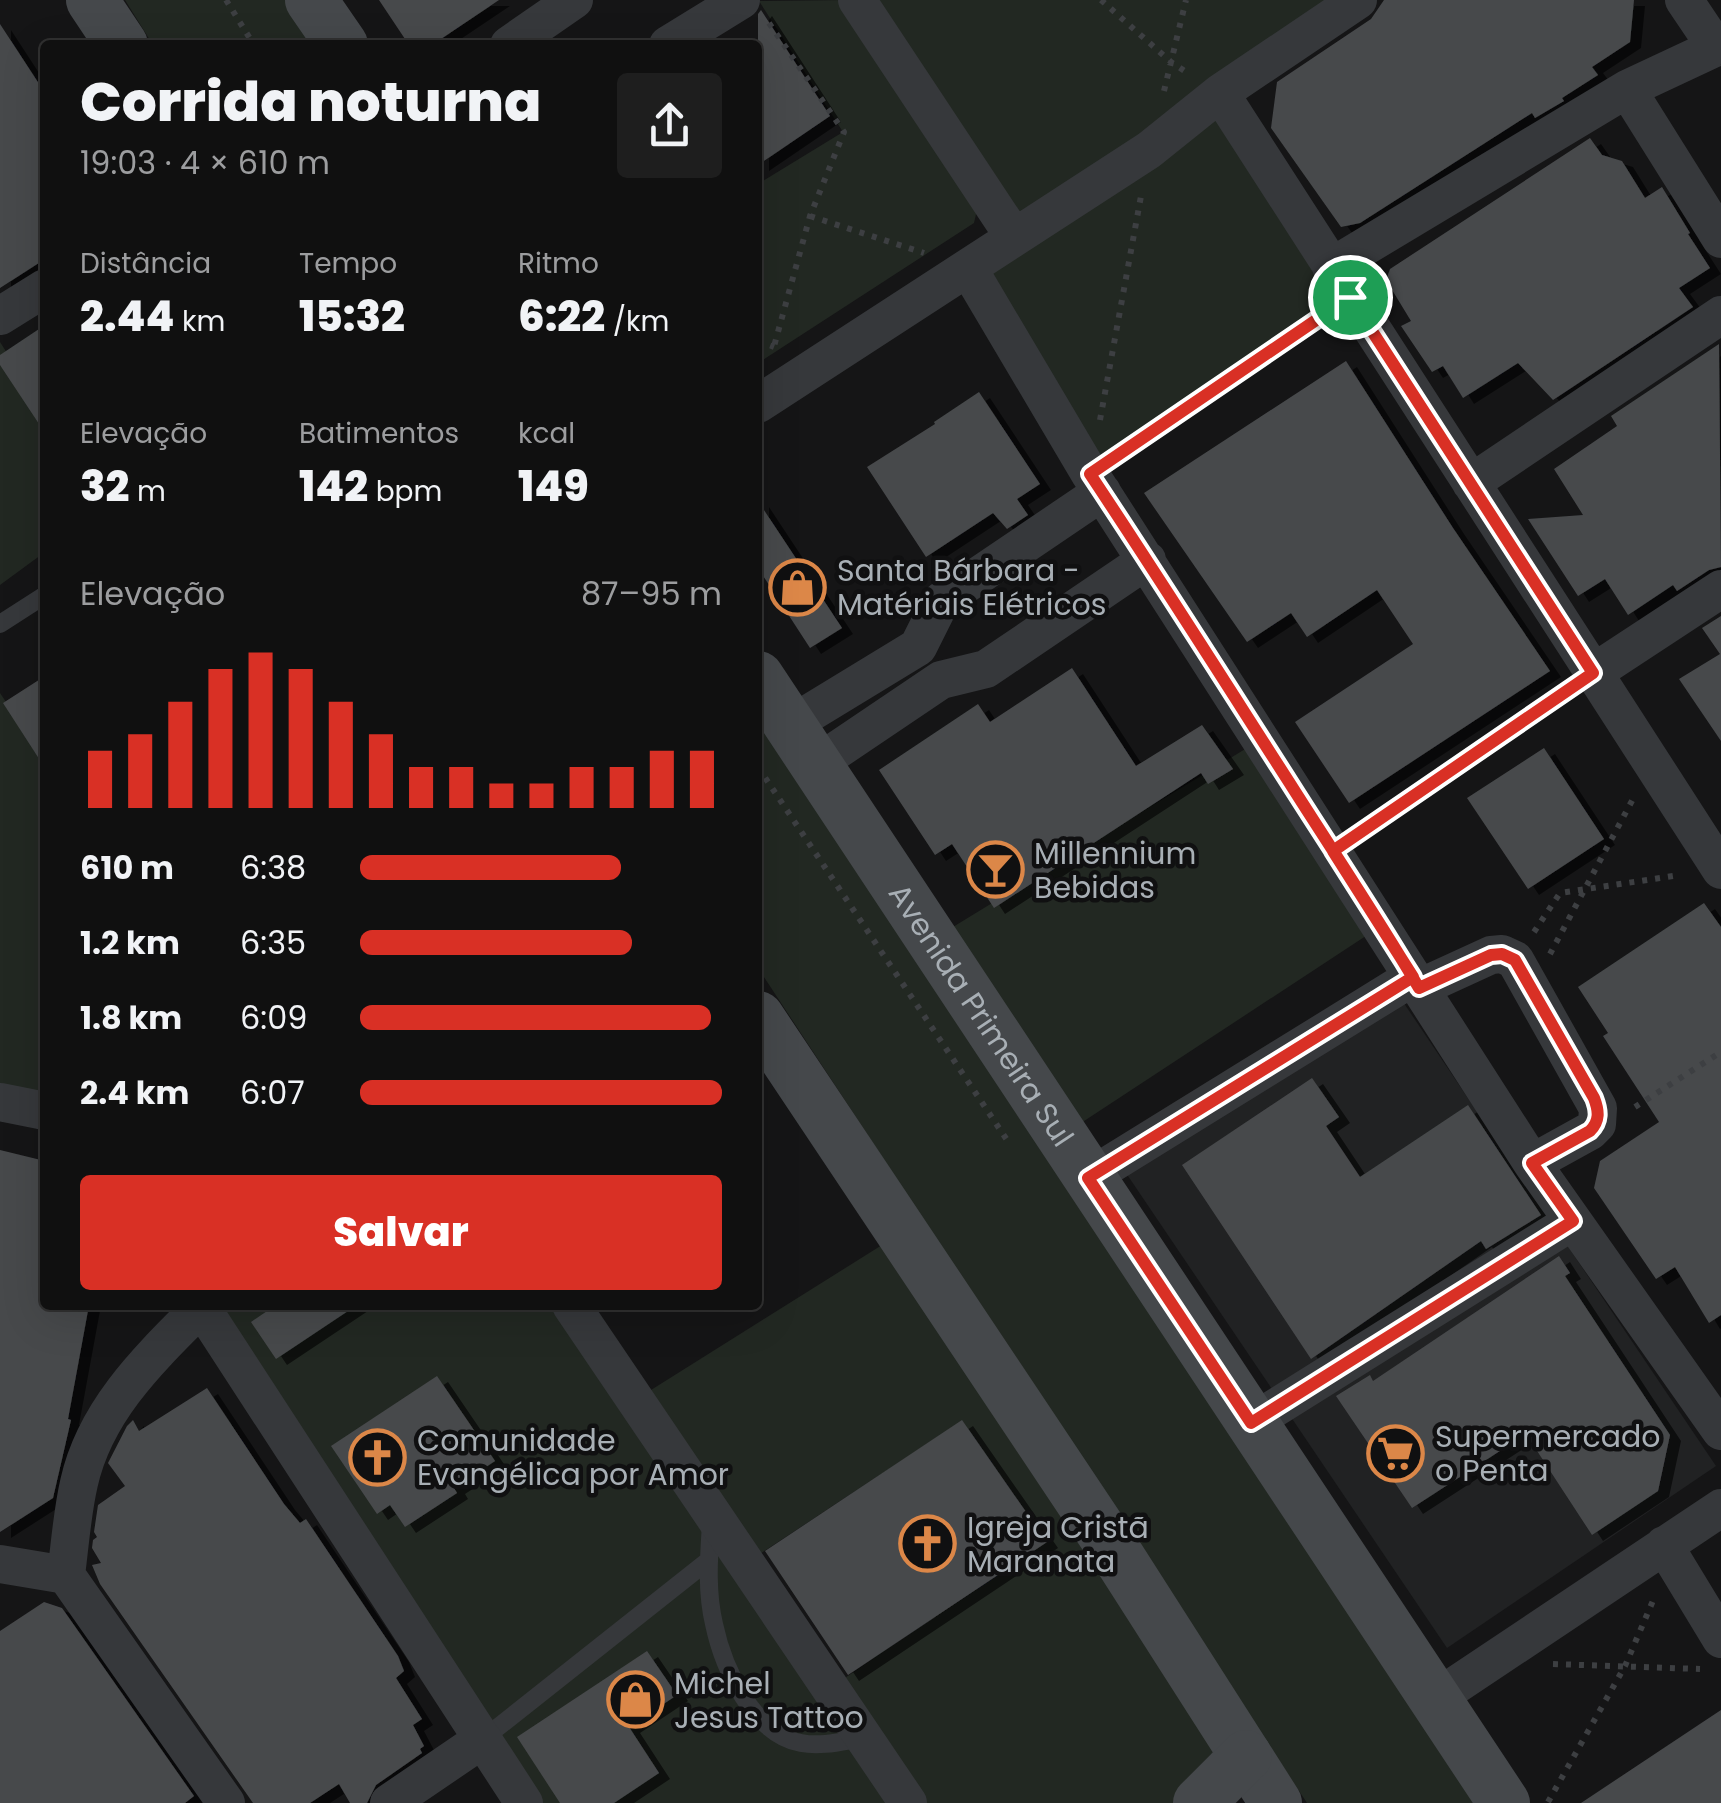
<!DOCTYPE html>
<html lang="pt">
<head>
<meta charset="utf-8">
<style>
	:root { --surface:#101010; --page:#1e1e1e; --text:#f1f3f6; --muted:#9c9d9f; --line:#303030; --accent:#d93025 }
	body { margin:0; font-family:Poppins,sans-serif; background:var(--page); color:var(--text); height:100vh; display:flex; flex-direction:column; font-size:38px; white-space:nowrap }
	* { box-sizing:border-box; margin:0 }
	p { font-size:32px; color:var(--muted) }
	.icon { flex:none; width:55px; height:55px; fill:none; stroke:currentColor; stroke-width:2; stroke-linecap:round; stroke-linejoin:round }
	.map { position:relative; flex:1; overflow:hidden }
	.side { position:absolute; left:40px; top:40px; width:722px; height:1270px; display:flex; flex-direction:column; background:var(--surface); border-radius:10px; box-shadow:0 10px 40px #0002,0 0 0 2px var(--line) }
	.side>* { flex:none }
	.pin { position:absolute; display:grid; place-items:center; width:85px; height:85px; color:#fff; margin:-42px; border:5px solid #fff; border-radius:50%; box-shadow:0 2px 10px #0007 }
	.round { display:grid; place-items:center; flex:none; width:105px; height:105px; border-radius:10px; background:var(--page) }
	.head { display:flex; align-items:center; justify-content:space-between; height:170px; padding:0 40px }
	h1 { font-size:55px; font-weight:800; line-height:75px }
	.metrics { display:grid; grid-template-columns:repeat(3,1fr); gap:15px; height:170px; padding:10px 40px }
	.metrics div { display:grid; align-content:center }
	.metrics b { font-size:42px; font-weight:800 }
	.metrics small { font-size:28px; font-weight:400 }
	.metrics p { font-size:28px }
	.chart { height:280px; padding:20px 40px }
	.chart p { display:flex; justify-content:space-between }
	.chart svg { width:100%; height:180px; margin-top:10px; stroke:var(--accent); stroke-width:6 }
	.button { display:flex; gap:20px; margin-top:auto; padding:20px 40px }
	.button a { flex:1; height:115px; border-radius:10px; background:var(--accent); color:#fff; font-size:40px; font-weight:800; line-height:115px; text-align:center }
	ul { padding:0 40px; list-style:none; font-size:32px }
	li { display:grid; grid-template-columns:160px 120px 1fr; align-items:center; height:75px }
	li i { height:25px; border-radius:12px; background:var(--accent) }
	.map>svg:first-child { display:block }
	.built { fill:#212223 }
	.green { fill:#222822; fill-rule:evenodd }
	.building { fill:#47494b; filter:url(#shadow) }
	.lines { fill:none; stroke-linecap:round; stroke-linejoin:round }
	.path { stroke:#3d3f42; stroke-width:6; stroke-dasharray:5 8; stroke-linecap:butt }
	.lane { stroke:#36383b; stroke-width:18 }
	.street { stroke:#36383b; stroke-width:38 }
	.secondary { stroke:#45484b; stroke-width:52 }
	.route-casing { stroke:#fff; stroke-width:20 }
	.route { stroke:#d93025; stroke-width:12 }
	.labels { text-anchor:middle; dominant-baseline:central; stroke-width:9; stroke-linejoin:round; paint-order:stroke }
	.poi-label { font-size:30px; fill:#a8afb5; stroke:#101011; text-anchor:start }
	.street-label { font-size:30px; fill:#a8afb5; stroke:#101011 }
</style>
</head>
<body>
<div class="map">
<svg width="1721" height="1803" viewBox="0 0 1721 1803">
	<defs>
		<filter id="shadow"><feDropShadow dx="11" dy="6" stdDeviation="0" flood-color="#0009"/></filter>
	</defs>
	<rect width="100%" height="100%" fill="#151516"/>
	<!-- built -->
	<path class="built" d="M1395,990L1716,1466L1447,1648L1126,1173Z"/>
	<!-- green -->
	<path class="green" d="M125,0H297L328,45H153Z
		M849,0L977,210L974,223L758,363V184L843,132L759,1Z
		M857,0H1358L1220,94L1351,297L1090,474L968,268L1014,237Z
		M0,342L45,412V552L0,585Z
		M0,693L45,760V1111L0,1102Z
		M758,709L1483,1803H1307L758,968Z
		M1260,740L1381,926L1078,1125L948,930Z
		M882,1245L1262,1776L1220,1803H524L199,1305H571L643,1395ZM962,1421L1047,1541L830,1688L746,1563Z"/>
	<!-- building -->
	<path class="building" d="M379,0H499L432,45H409Z
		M1384,0H1634L1630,42L1592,67L1598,75L1562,98L1564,101L1535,118L1532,113L1360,223L1341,227L1271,128L1277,82L1371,19Z
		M761,10L830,116L758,165V14Z
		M0,24L45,93V259L0,288Z
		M1590,138L1602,155L1622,161L1645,198L1662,187L1690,233L1688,234L1710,268L1679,288L1693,307L1553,400L1518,363L1463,398L1443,366L1432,372L1401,326L1411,321L1386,280L1390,269Z
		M45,325V433L0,365V355Z
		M1719,344L1721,567L1709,570L1677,591L1673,585L1628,615L1605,579L1578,596L1528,519L1583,515L1554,469L1617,426L1611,416Z
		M1346,361L1453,528L1550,671L1349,803L1295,722L1413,644L1377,590L1307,637L1291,613L1247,642L1144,493Z
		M979,392L1040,484L1017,499L1028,515L1007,529L993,513L926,557L867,467L935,424L934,422Z
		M758,501L842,628L810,648L758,568Z
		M1721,616V741L1679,679L1720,654L1702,628Z
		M1072,668L1136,766L1202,725L1233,769L1208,784L1201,773L994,908L952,844L935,855L879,770L978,704L990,722Z
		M45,676V768L3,703Z
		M1544,748L1604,839L1528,889L1467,798Z
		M1704,903L1721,927V1315L1709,1323L1675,1267L1656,1279L1594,1188L1600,1161L1659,1122L1603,1036L1608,1033L1578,987Z
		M1312,1078L1339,1117L1326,1126L1360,1177L1468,1105L1541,1215L1486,1249L1481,1241L1311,1359L1182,1165Z
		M0,1150L45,1161V1305H89L68,1419L71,1420L53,1498L0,1532Z
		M1559,1256L1570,1273L1565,1276L1670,1435L1658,1491L1592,1535L1526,1434L1412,1508L1336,1396L1370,1375L1373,1381Z
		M276,1305H357L276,1359L251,1322Z
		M437,1376L495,1461L454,1488L457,1493L405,1527L390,1505L377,1514L331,1446Z
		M207,1388L284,1504L300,1523L306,1519L398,1656L404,1671L396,1678L422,1719L413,1725L424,1746L420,1749L422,1753L376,1785L367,1803H350L339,1784L310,1803H253L100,1584L92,1565L101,1563L92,1548L93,1540L97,1537L94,1532L98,1505L125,1486L108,1463L127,1426L133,1420L139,1431Z
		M962,1420L1047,1542L848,1675L765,1551Z
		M44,1602L62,1608L194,1796L185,1803H0V1631Z
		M647,1651L677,1695L629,1727L659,1773L614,1803H560L517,1737Z
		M1721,1710V1803H1581Z"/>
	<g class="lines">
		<!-- path -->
		<path class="path" d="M226,0L254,45
			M1101,0L1171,62L1189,74
			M769,23L844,132L810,216L773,350
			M1164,91L1186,0
			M810,216L924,253
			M758,341L774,347
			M1100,420L1141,196
			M1120,454L1325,315
			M758,767L1007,1140
			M1359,833L1567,691
			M1534,932L1560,893L1680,875
			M1550,954L1634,797
			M1635,1107L1721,1052
			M1553,1664L1700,1669
			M1548,1802L1625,1666L1655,1596"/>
		<!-- lane -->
		<path class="lane" d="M0,624L45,595
			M711,1523C709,1556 706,1590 714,1624C723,1667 753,1734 801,1743C822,1747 843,1741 863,1738
			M483,1739L709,1560"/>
		<!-- street -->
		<path class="street" d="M857,0L1014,237
			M1684,0L1715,46
			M509,45L574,0
			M668,45L741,0
			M1627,89L1721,239
			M1220,93L1721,870
			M1331,267L1627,89L1721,45
			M968,268L1090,474L1532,1163L1721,1431
			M0,316L45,288
			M758,404L1149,150L1220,93L1358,0
			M1471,483L1721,315
			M1593,673L1721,589
			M790,725L918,647L941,601L1102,492
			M815,765L941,680L986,669L1147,560
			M1419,988L1491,955L1502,954L1515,960L1598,1108L1597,1124L1590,1131L1532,1163
			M0,1102L45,1111
			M1088,1178L1413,977
			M200,1305L524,1803
			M571,1305L908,1803
			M1251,1423L1573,1221
			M1664,1545L1721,1639
			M0,1564L66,1575L226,1803
			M66,1575C70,1545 72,1513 79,1483C95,1410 150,1358 201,1307
			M1435,1699L1721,1508
			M389,1803L483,1739"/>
		<!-- secondary -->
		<g class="secondary">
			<path d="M92,0L122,45"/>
			<path d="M311,0L342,45"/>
			<path id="s1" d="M758,677L1504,1803"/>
			<path d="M758,1017L1120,1559L1276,1803"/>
			<path d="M1199,1803L1246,1756"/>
		</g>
	</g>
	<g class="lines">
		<defs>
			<path id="route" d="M1350,297L1593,673L1333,851L1413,977L1088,1178L1251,1423L1573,1221L1532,1163L1590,1131C1600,1121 1599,1111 1594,1098L1515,960L1502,954L1491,955L1419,988C1378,918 1332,850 1289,782C1223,679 1158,576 1090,474L1350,297"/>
		</defs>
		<!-- route casing -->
		<use href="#route" class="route-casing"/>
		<!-- route -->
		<use href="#route" class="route"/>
	</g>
	<!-- icons -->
	<defs>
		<symbol id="shop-ring" viewBox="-11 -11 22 22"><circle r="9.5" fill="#101011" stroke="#dc8748" stroke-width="1.5"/><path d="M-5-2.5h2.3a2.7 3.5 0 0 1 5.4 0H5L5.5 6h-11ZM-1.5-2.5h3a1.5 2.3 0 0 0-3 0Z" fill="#dc8748"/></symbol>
		<symbol id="bar-ring" viewBox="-11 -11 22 22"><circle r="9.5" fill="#101011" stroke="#dc8748" stroke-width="1.5"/><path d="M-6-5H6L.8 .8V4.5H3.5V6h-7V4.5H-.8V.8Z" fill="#dc8748"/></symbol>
		<symbol id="supermarket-ring" viewBox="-11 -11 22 22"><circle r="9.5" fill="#101011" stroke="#dc8748" stroke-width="1.5"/><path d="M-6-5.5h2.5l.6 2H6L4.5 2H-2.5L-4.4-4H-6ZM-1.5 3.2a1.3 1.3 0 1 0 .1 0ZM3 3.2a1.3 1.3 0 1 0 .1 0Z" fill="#dc8748"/></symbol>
		<symbol id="church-ring" viewBox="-11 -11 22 22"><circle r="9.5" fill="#101011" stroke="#dc8748" stroke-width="1.5"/><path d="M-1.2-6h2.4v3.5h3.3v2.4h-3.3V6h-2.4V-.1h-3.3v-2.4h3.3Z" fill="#dc8748"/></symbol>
	</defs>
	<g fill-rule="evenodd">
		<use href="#shop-ring" x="766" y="556" width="63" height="63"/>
		<use href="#bar-ring" x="964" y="838" width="63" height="63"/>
		<use href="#supermarket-ring" x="1364" y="1422" width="63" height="63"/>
		<use href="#church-ring" x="346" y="1426" width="63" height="63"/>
		<use href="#church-ring" x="896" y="1512" width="63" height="63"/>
		<use href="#shop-ring" x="604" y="1668" width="63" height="63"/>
	</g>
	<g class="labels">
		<!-- poi labels -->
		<g class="poi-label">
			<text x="837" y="570">Santa Bárbara -<tspan x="837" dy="34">Matériais Elétricos</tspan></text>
			<text x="1034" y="853">Millennium<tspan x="1034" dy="34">Bebidas</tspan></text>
			<text x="1435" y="1436">Supermercado<tspan x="1435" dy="34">o Penta</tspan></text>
			<text x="417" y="1440">Comunidade<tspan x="417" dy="34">Evangélica por Amor</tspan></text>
			<text x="967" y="1527">Igreja Cristã<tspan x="967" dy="34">Maranata</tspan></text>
			<text x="674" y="1683">Michel<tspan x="674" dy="34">Jesus Tattoo</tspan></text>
		</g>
		<!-- street labels -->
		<g class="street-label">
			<text stroke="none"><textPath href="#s1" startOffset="405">Avenida Primeira Sul</textPath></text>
		</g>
	</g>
</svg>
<div class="pin" style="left:1350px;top:297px;background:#1e9e55"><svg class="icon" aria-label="arrive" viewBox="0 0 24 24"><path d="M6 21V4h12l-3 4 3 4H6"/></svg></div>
<section class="side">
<div class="head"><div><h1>Corrida noturna</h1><p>19:03 · 4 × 610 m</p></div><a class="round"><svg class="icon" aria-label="share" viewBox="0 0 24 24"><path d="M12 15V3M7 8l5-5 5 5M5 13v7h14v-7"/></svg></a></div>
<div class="metrics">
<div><p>Distância</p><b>2.44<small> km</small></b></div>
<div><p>Tempo</p><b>15:32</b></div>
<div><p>Ritmo</p><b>6:22<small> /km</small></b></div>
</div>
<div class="metrics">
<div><p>Elevação</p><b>32<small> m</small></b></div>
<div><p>Batimentos</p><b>142<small> bpm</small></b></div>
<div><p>kcal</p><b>149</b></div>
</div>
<div class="chart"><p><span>Elevação</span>87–95 m</p>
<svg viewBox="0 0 160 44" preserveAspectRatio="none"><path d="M5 44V30M15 44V26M25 44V18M35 44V10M45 44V6M55 44V10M65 44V18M75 44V26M85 44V34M95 44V34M105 44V38M115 44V38M125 44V34M135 44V34M145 44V30M155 44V30"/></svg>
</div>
<ul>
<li><b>610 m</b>6:38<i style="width:72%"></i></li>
<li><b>1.2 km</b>6:35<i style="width:75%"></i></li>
<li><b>1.8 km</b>6:09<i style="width:97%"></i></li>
<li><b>2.4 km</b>6:07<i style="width:100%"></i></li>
</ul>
<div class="button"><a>Salvar</a></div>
</section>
</div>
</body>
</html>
